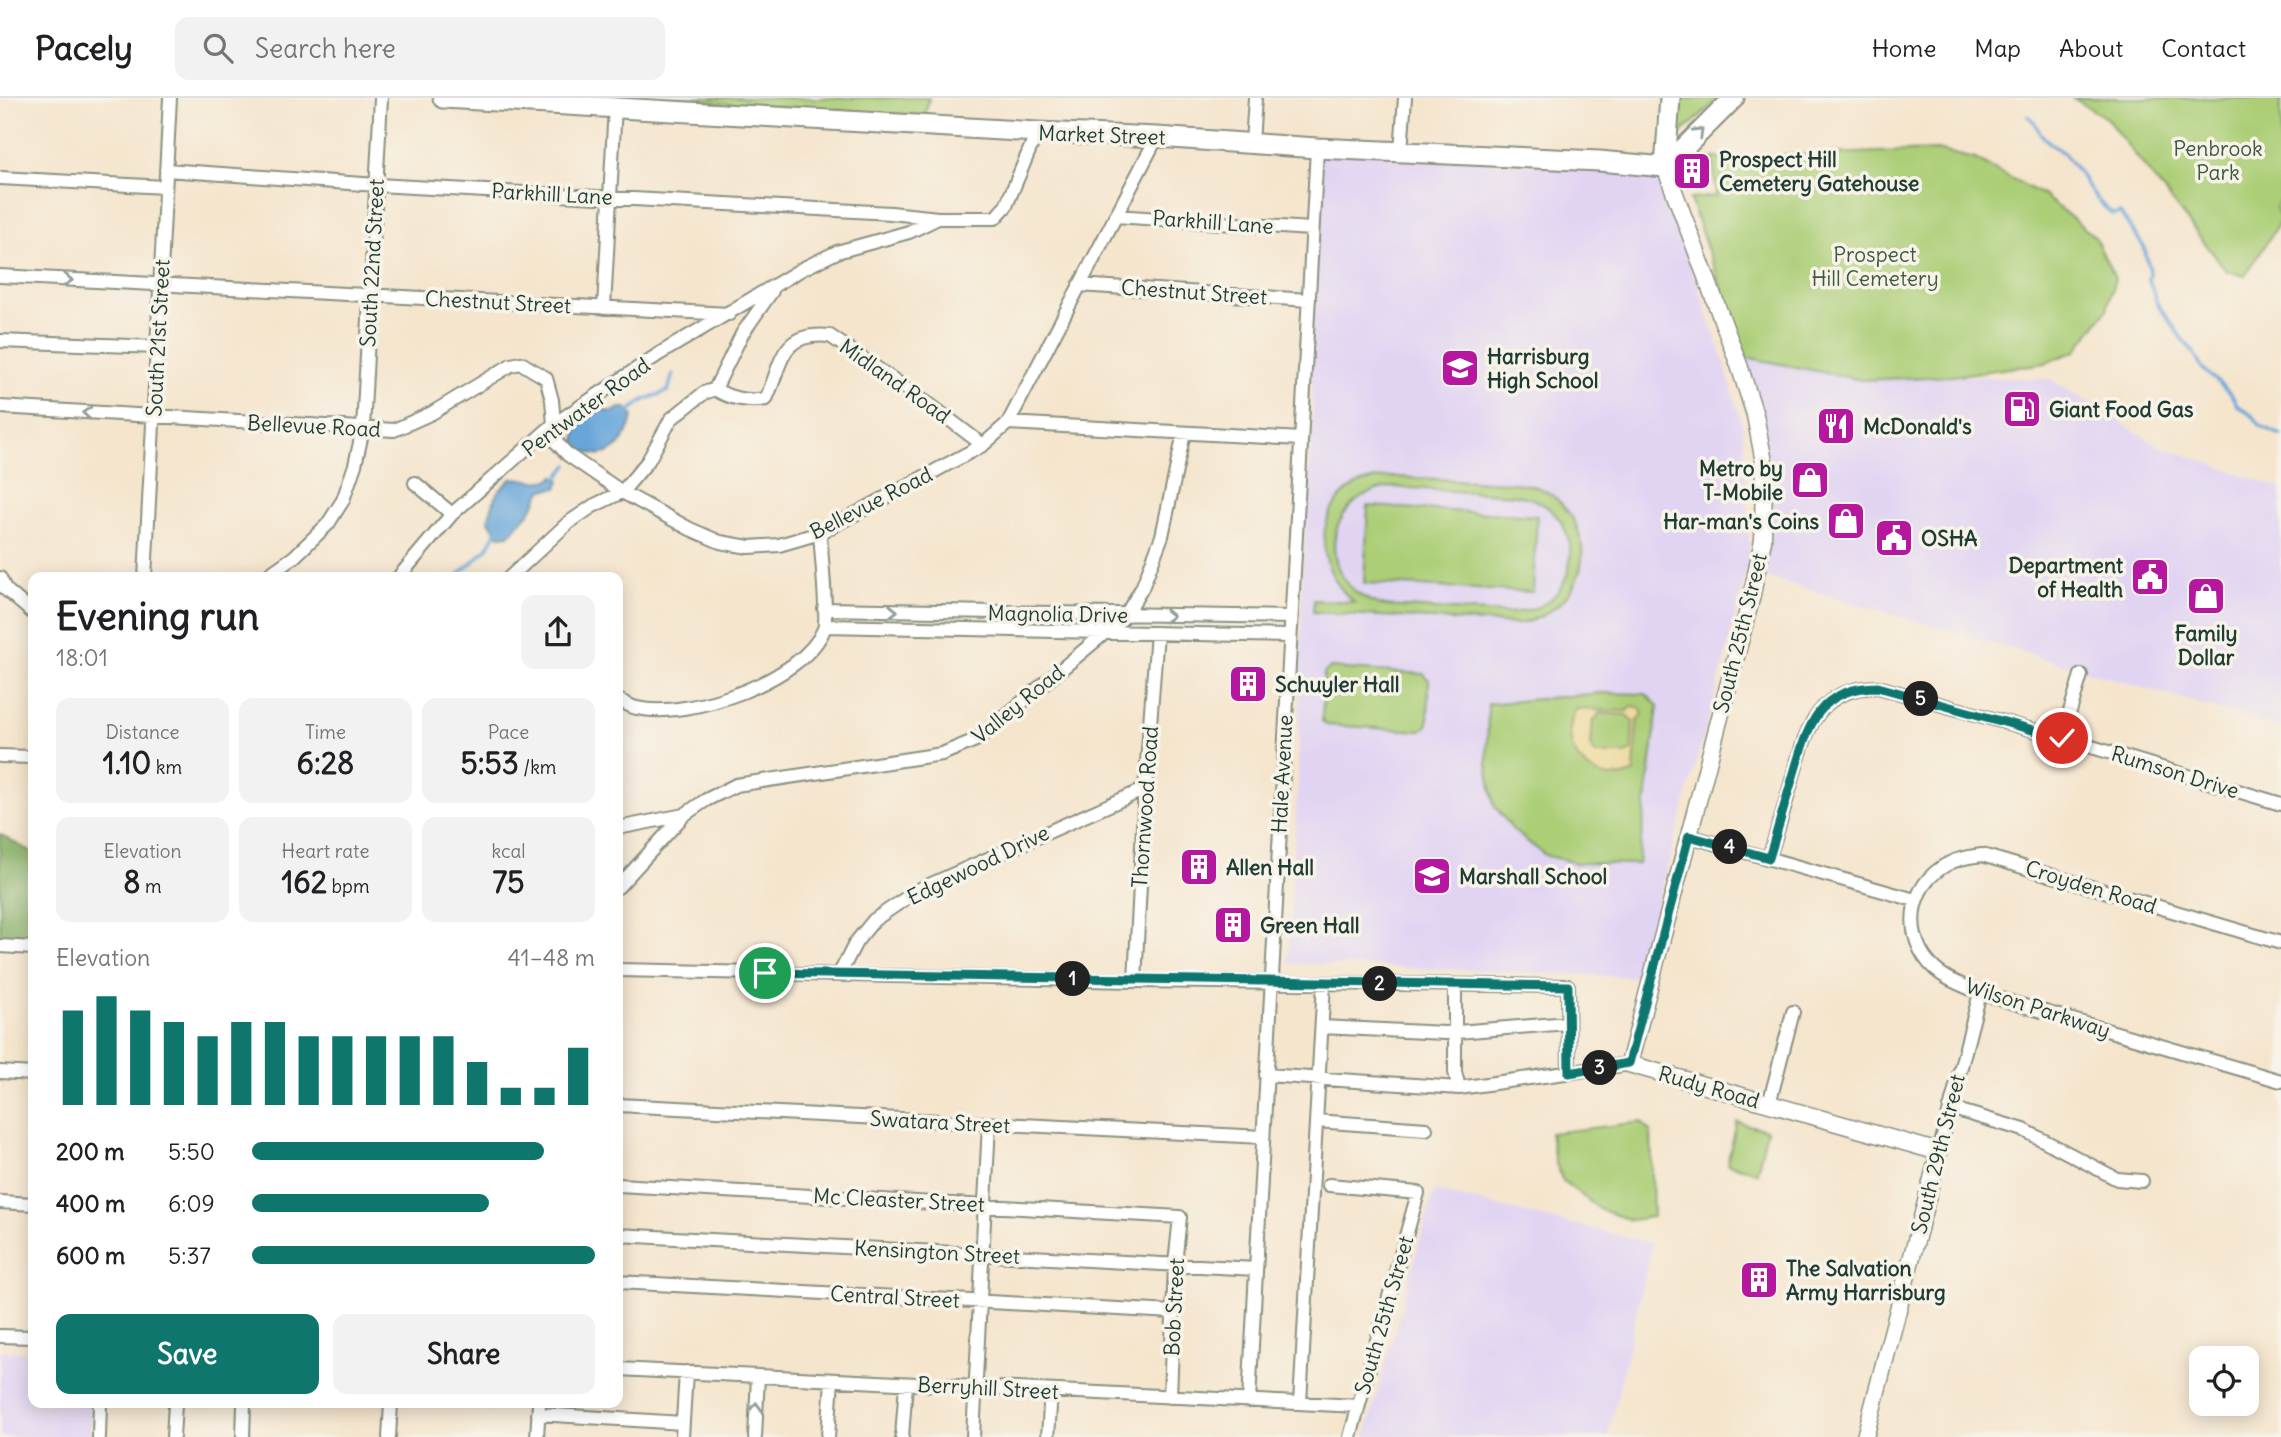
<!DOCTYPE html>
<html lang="en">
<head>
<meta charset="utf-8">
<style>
	:root { --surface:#fff; --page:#f2f2f2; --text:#202124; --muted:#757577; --line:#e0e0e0; --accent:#0f766e }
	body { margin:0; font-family:Delius,sans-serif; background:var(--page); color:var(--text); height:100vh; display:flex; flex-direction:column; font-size:26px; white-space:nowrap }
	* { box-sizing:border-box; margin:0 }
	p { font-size:23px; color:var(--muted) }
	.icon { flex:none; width:38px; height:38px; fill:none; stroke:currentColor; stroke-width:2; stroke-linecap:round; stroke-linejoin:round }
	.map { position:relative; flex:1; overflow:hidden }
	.drawer { position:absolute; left:28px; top:474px; width:595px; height:836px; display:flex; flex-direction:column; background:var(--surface); border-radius:14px; box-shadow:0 4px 18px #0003 }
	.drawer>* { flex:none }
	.tools { position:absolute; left:2189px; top:1248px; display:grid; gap:14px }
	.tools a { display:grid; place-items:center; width:70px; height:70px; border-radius:14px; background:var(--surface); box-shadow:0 4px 18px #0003; font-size:35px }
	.pin { position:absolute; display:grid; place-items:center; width:60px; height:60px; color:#fff; margin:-30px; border:4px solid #fff; border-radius:50%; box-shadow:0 2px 7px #0007 }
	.km { position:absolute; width:35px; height:35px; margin:-18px; border-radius:50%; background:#222; color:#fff; font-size:19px; line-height:35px; text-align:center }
	.round { display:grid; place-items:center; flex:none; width:74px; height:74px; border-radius:14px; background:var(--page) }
	.summary { display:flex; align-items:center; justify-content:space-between; height:119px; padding:0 28px }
	h1 { font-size:38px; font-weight:700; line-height:52px }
	.metrics { display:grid; grid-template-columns:repeat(3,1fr); gap:10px; height:119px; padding:7px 28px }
	.metrics div { display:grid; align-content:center; border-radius:14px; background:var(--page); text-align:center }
	.metrics b { font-size:30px; font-weight:700 }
	.metrics small { font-size:19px; font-weight:400 }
	.metrics p { font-size:19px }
	.chart { height:196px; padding:14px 28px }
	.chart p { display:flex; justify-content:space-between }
	.chart svg { width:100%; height:126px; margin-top:7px; stroke:var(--accent); stroke-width:6 }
	.primary-button { display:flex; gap:14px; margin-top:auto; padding:14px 28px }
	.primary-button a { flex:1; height:80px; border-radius:14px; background:var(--accent); color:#fff; font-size:28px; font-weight:700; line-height:80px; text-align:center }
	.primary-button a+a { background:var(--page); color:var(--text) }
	ul { padding:0 28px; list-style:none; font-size:23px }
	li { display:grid; grid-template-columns:112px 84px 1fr; align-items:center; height:52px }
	li i { height:18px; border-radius:9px; background:var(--accent) }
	header { display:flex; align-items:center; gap:42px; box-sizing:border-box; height:98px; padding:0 35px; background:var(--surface); border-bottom:2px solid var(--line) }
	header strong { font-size:33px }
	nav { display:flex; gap:38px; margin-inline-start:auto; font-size:24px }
	.search { width:490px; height:63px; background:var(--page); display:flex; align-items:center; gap:18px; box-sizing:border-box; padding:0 24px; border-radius:14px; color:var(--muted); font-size:26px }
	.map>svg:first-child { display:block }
	.built { fill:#e1d4f3 }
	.green { fill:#acce77; stroke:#668656; stroke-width:2; fill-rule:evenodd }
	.forest { fill:#89b168; stroke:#54774e; stroke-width:2 }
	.sand { fill:#eeda9e; stroke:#868c69; stroke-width:2; fill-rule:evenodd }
	.water { fill:#68a6da; stroke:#447287; stroke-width:2 }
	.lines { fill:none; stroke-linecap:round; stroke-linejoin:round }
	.stream { stroke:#68a6da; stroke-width:3.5 }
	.minor-tunnel { stroke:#cac3ae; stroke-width:12; stroke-dasharray:12 6; stroke-linecap:butt }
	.minor-casing { stroke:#8a9180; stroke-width:16 }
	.tertiary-casing { stroke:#8a9180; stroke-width:19 }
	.primary-casing { stroke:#8a9180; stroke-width:23 }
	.minor { stroke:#fff; stroke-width:12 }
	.tertiary { stroke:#fff; stroke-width:16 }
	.primary { stroke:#fff; stroke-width:19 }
	.oneway { stroke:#8f9e9a }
	.route-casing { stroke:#fff; stroke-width:14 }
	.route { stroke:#0f766e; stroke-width:9 }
	.labels { text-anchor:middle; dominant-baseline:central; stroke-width:7; stroke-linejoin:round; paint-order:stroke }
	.street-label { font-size:21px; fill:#1f3d34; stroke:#f7f3e8 }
	.park-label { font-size:21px; fill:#3b5a41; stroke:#f7f3e8 }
	.poi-label { font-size:21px; font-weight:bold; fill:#1f3d34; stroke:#f7f3e8; text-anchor:start }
</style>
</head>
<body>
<header>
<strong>Pacely</strong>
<div class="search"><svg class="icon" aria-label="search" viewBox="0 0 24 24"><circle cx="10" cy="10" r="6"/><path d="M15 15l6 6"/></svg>Search here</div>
<nav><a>Home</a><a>Map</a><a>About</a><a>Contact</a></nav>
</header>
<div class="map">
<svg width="2281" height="1339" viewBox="0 0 2281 1339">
	<rect width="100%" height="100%" fill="#f7f3e8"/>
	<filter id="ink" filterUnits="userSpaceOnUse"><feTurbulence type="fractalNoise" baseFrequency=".0143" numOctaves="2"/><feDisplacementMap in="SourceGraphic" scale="14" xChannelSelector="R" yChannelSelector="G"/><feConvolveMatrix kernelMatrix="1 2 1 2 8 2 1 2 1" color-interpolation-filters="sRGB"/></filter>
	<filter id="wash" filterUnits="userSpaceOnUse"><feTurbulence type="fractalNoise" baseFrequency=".00686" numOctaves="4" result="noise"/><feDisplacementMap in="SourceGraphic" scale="28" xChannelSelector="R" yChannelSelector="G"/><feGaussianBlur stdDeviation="1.57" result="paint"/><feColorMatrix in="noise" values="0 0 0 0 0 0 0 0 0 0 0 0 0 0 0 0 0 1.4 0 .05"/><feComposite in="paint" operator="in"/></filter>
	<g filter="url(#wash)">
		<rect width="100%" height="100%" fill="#f5e5cd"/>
		<!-- built -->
		<path class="built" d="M1318,50L1659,76L1725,267L1743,330L1750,459L1718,587L1661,790L1638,879L1288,865L1298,678L1302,484L1313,311L1308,198Z
			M1735,257L1862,282L1952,278L2050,281L2159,348L2281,390V630L1756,476L1764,364Z
			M1434,1093L1652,1145L1608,1339H1365Z
			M0,1253L33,1254V1306H92L90,1339H0Z"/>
		<!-- green -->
		<path class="green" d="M638,0H929L925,18Z
			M1677,0H1720L1678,38H1675Z
			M2073,0H2281V101L2276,109L2281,122L2245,178L2227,173L2106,20Z
			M1937,52L1975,61L2043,97L2094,138L2115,180L2107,211L2076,253L2045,265L1952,278L1862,282L1745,259L1690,101L1716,98L1713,60Z
			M1392,379C1425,380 1457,382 1489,384C1505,385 1523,384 1537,389C1553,395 1565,408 1573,421C1599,468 1567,517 1518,526L1313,514L1314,502L1354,504C1321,477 1311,425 1346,394C1359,383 1376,380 1392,379ZM1393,389C1423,391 1454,393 1484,395C1501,397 1521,395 1537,403C1575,421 1582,472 1551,501C1538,512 1522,514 1506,515L1385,508C1313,490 1319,397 1393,389Z
			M1368,408L1537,418L1533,494L1364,485Z
			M1330,570L1424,576L1429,582L1428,626L1421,633L1327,627L1322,623L1324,575Z
			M1600,595L1646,596L1658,608L1638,766L1576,765L1545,757L1514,733L1494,707L1487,667L1488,606Z
			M1641,1024L1651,1034L1653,1119L1631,1122L1601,1112L1563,1083L1555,1063L1550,1035Z
			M1737,1024L1767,1032L1757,1074L1727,1066Z"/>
		<!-- forest -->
		<path class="forest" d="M0,736L33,755V849L0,846Z"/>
		<!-- sand -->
		<path class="sand" d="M1633,608L1640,610L1643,616L1637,624L1634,674C1593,694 1555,650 1576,611L1627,613ZM1599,615L1627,617L1633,624L1632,652L1625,656H1596L1591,650L1593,622L1597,620Z"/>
		<!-- water -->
		<path class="water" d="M620,310H626L633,318C625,350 605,368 576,348C572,328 591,307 612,314Z
			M555,378L560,382L557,390L542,392L530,414L509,437L499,438L488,421L497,395L512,380C529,380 542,389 555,378Z"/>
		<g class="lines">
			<!-- stream -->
			<path class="stream" d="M2028,18C2036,23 2036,29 2041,36C2047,44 2058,50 2065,57C2082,75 2094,104 2113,116L2120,115L2144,149L2150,173L2149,182L2157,205L2182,241L2193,253L2201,269L2231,296L2237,307L2254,319L2261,328L2281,337
				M627,315L644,302L668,293L673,276
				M557,381L568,367
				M455,480L487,451L497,433"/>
		</g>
	</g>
	<g filter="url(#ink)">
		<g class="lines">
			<!-- minor-tunnel -->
			<path class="minor-tunnel" d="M1685,68H1700"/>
			<defs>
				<path id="minor" d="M1252,45L1255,0
					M1401,53L1405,0
					M1665,69L1685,68
					M166,72L377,87L891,115L938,120
					M0,80L165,89
					M1115,118L1311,131
					M0,178L729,216
					M1079,187L1309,202
					M604,210L615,8
					M0,243L157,249
					M715,291C730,301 749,304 766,301C783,265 779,233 830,238L933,309L983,347
					M0,309L394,332L432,315L511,267L521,265L546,280L552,302L555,338L557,345L568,357L622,394L690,431L720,444L749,449L779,447L820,435L983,347L1008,325L1157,39
					M1008,325L1301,341
					M415,385L452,416
					M0,480L5,491L33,515
					M145,480L170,0
					M264,480L294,459L328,426L343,402L355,367L363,331L381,0
					M398,480L452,416L553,327L659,256L802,171L837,154L909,134L938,120H995L1006,108L1037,34
					M509,480L568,425L593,408L622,394L648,363L671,321L704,295L715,291L742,236L772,193
					M824,511L1291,519
					M825,528L1290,538
					M618,602C624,604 631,609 637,610C688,622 804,582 824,531C828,520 821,452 820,435
					M2062,640L2081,577
					M0,658L33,659
					M618,730L684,717
					M1689,738L1915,802
					M1769,760C1777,734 1785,708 1792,682C1807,631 1816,590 1878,589L2062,640L2281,706
					M618,789L684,717L706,702L736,687L942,656L978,641L1125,518L1142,490L1162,438L1184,335
					M2281,845L1982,757C1967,759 1954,761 1941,770C1904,795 1904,849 1941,876C1952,884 1967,889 1980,895L2281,983
					M0,848L33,850
					M618,872L1135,883L1568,888L1569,975
					M839,877L856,844L874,822L918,792L1145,691
					M1135,883L1145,691L1157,535
					M1455,887V974L1459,990
					M1322,929L1445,935L1568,925
					M0,974L33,976
					M1266,977L1459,990L1629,966
					M1769,1006L1793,914
					M618,1007L1263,1039
					M1950,1010L2024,1032L2117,1081L2142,1083
					M1316,1023L1426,1031
					M1939,1054L1980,895
					M618,1087L1180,1119L1175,1166L1170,1299
					M1329,1087L1418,1095L1350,1339
					M0,1104L33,1106
					M618,1137L1256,1171
					M618,1184L1173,1214
					M0,1238L33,1239
					M618,1271L1358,1308
					M1249,1303L1317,50
					M1300,1305L1324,885
					M538,1316L683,1325
					M99,1339L100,1306
					M173,1339L175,1306
					M243,1339L244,1306
					M389,1339L391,1306
					M537,1339L539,1306
					M682,1339L686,1274
					M755,1339L758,1278
					M828,1339L832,1282
					M902,1339L906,1286
					M973,1339L989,1026
					M1048,1339L1051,1293"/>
				<path id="tertiary" d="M1665,69L1739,267L1755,317L1764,364L1763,442L1751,501L1629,966L1939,1054L1865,1339"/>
				<path id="primary" d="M443,0L1037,34L1157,39L1317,50L1599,63L1665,69
					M1665,69L1734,0
					M1665,69L1670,0"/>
			</defs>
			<!-- minor casing -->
			<use href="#minor" class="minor-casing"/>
			<!-- tertiary casing -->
			<use href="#tertiary" class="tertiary-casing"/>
			<!-- primary casing -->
			<use href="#primary" class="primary-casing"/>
			<!-- minor -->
			<use href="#minor" class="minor"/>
			<!-- tertiary -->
			<use href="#tertiary" class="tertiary"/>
			<!-- primary -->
			<use href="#primary" class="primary"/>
		</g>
		<!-- one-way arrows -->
		<defs><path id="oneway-chevron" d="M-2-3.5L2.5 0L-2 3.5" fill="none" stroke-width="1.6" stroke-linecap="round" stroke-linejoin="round" transform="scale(1.75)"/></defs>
		<g class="oneway">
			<use href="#oneway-chevron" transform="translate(1699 34) rotate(-45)"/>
			<use href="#oneway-chevron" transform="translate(68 182) rotate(3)"/>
			<use href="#oneway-chevron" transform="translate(87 315) rotate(-176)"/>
			<use href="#oneway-chevron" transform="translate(893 513) rotate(1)"/>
			<use href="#oneway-chevron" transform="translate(1169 518) rotate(1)"/>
			<use href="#oneway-chevron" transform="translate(756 1309) rotate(-87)"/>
		</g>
	</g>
	<g class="lines" filter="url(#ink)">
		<defs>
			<path id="route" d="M765,875L1568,888L1569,975L1629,965L1689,738L1769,760C1777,734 1784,708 1792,682C1807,631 1816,589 1878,589L2062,640"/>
		</defs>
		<!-- route casing -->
		<use href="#route" class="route-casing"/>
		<!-- route -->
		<use href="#route" class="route"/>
	</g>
	<!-- icons -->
	<defs>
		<symbol id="building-square" viewBox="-11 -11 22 22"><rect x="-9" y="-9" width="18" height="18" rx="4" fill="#b5179e" stroke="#f7f3e8"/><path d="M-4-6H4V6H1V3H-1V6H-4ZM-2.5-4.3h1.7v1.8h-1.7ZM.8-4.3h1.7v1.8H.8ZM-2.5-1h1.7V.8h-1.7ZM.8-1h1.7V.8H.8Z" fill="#fff"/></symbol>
		<symbol id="school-square" viewBox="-11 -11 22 22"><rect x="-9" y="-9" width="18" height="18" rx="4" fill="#b5179e" stroke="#f7f3e8"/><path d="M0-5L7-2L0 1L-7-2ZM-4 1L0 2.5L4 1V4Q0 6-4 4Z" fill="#fff"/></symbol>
		<symbol id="fuel-square" viewBox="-11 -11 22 22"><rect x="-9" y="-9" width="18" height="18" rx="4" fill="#b5179e" stroke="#f7f3e8"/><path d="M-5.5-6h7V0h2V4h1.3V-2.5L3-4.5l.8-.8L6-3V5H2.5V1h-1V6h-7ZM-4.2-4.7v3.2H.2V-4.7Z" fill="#fff"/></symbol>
		<symbol id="restaurant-square" viewBox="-11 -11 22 22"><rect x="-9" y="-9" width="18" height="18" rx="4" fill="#b5179e" stroke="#f7f3e8"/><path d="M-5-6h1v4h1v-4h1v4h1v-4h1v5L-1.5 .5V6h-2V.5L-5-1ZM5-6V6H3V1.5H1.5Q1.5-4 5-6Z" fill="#fff"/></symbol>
		<symbol id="shop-square" viewBox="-11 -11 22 22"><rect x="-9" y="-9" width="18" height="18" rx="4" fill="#b5179e" stroke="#f7f3e8"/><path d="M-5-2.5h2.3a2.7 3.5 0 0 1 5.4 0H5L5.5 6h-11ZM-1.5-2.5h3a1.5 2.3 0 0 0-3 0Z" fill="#fff"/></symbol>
		<symbol id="civic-square" viewBox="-11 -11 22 22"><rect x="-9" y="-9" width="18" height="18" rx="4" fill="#b5179e" stroke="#f7f3e8"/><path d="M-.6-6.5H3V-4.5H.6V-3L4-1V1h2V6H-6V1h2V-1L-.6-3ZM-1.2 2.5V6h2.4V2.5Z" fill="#fff"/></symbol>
	</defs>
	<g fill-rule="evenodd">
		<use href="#building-square" x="1670" y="51" width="44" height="44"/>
		<use href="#school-square" x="1438" y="248" width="44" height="44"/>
		<use href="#fuel-square" x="2000" y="289" width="44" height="44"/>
		<use href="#restaurant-square" x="1814" y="306" width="44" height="44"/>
		<use href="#shop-square" x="1788" y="360" width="44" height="44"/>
		<use href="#shop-square" x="1824" y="401" width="44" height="44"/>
		<use href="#civic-square" x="1872" y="418" width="44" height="44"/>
		<use href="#civic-square" x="2128" y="457" width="44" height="44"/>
		<use href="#shop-square" x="2184" y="476" width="44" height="44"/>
		<use href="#building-square" x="1226" y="564" width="44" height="44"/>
		<use href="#building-square" x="1177" y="747" width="44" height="44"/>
		<use href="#school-square" x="1410" y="756" width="44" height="44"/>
		<use href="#building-square" x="1211" y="805" width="44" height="44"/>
		<use href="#building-square" x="1737" y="1160" width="44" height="44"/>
	</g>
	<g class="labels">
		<!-- street labels -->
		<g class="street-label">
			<text transform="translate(1102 37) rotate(2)">Market Street</text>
			<text transform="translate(552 96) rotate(3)">Parkhill Lane</text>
			<text transform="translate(1213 124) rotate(4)">Parkhill Lane</text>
			<text transform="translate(372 165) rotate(-87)">South 22nd Street</text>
			<text transform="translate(1194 194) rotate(4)">Chestnut Street</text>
			<text transform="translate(498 204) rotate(3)">Chestnut Street</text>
			<text transform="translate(158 240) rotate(-87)">South 21st Street</text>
			<text transform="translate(895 283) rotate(35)">Midland Road</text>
			<text transform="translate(586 309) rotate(-36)">Pentwater Road</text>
			<text transform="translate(314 328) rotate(3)">Bellevue Road</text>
			<text transform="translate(871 405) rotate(-27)">Bellevue Road</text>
			<text transform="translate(1058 516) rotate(1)">Magnolia Drive</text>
			<text transform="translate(1740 535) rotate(-76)">South 25th Street</text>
			<text transform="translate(1018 606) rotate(-39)">Valley Road</text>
			<text transform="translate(2175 674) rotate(17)">Rumson Drive</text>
			<text transform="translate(1282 676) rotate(-87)">Hale Avenue</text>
			<text transform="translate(1145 709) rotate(-86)">Thornwood Road</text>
			<text transform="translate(978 767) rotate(-26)">Edgewood Drive</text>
			<text transform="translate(2091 789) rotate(17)">Croyden Road</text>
			<text transform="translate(2038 910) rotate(18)">Wilson Parkway</text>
			<text transform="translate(1709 989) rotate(16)">Rudy Road</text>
			<text transform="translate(940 1024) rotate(3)">Swatara Street</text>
			<text transform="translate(1938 1056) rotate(-76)">South 29th Street</text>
			<text transform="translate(899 1102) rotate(3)">Mc Cleaster Street</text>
			<text transform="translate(937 1154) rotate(3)">Kensington Street</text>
			<text transform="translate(895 1199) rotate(3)">Central Street</text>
			<text transform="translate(1174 1209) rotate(-87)">Bob Street</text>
			<text transform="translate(1384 1217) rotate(-74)">South 25th Street</text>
			<text transform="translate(988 1290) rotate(3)">Berryhill Street</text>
		</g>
		<!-- park labels -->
		<g class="park-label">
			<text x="2218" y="50">Penbrook<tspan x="2218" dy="24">Park</tspan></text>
			<text x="1875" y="156">Prospect<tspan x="1875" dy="24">Hill Cemetery</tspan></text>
		</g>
		<!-- poi labels -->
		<g class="poi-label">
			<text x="1719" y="61">Prospect Hill<tspan x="1719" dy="24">Cemetery Gatehouse</tspan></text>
			<text x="1487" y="258">Harrisburg<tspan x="1487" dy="24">High School</tspan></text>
			<text x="2049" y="311">Giant Food Gas</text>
			<text x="1863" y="328">McDonald's</text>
			<text x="1783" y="370" text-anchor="end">Metro by<tspan x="1783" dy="24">T-Mobile</tspan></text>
			<text x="1819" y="423" text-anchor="end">Har-man's Coins</text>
			<text x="1921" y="440">OSHA</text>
			<text x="2123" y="467" text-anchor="end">Department<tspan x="2123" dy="24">of Health</tspan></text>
			<text x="2206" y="535" text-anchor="middle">Family<tspan x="2206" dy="24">Dollar</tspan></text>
			<text x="1275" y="586">Schuyler Hall</text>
			<text x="1226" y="769">Allen Hall</text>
			<text x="1459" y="778">Marshall School</text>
			<text x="1260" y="827">Green Hall</text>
			<text x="1786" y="1170">The Salvation<tspan x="1786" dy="24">Army Harrisburg</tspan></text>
		</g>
	</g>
</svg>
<div class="tools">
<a><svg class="icon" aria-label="locate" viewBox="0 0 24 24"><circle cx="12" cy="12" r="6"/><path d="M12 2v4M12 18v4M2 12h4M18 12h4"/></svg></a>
</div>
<div class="pin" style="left:765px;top:875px;background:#1e9e55"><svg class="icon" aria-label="arrive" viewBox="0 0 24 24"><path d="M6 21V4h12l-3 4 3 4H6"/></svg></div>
<div class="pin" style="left:2062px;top:640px;background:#d93025"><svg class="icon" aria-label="check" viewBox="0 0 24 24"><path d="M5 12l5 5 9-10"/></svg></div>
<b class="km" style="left:1073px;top:881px">1</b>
<b class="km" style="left:1380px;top:886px">2</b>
<b class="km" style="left:1600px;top:970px">3</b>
<b class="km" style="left:1730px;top:749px">4</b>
<b class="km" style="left:1921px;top:601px">5</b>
<section class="drawer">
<div class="summary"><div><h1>Evening run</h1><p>18:01</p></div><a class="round"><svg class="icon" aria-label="share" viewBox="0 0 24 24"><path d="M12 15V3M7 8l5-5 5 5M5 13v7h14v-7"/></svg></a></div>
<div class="metrics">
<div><p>Distance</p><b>1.10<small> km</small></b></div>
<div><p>Time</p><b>6:28</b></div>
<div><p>Pace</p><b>5:53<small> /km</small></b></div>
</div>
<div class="metrics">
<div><p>Elevation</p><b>8<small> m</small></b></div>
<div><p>Heart rate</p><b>162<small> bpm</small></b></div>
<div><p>kcal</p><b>75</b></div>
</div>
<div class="chart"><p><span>Elevation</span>41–48 m</p>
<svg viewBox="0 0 160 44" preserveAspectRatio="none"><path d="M5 44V11M15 44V6M25 44V11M35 44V15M45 44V20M55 44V15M65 44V15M75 44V20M85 44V20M95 44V20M105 44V20M115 44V20M125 44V29M135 44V38M145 44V38M155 44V24"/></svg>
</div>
<ul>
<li><b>200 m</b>5:50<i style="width:85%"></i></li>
<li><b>400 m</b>6:09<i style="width:69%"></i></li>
<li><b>600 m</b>5:37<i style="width:100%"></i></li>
</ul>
<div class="primary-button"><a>Save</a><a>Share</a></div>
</section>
</div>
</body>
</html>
